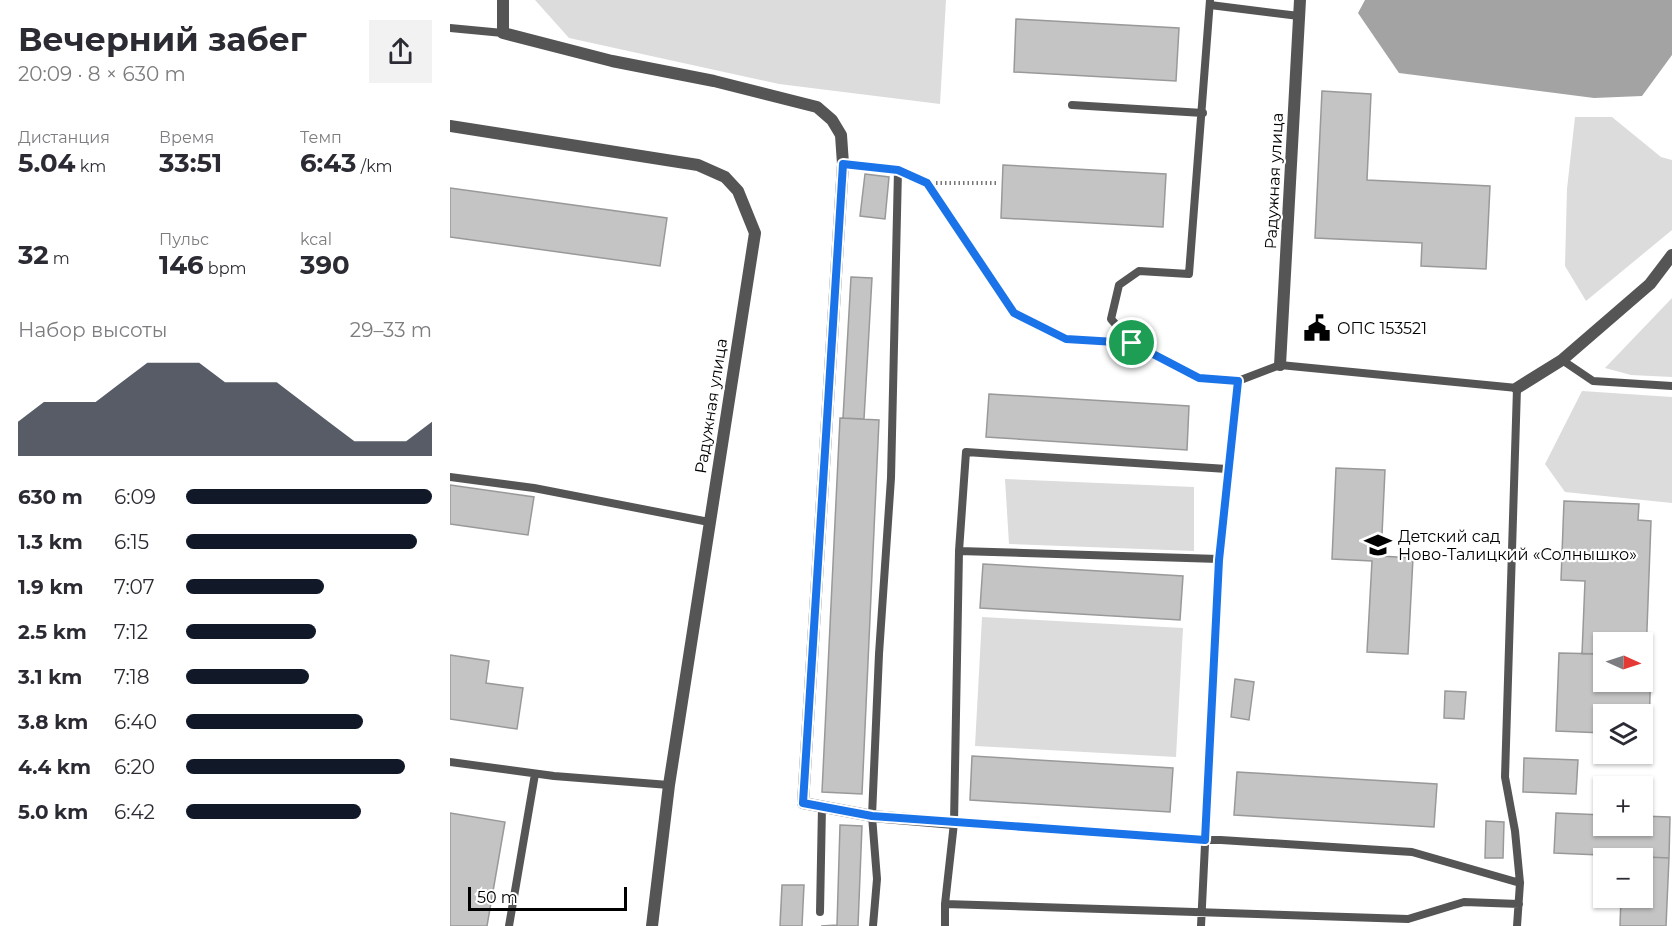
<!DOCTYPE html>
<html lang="ru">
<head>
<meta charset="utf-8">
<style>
	:root { --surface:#fff; --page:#f2f2f3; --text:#2b2b33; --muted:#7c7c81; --accent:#111827 }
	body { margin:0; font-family:Montserrat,sans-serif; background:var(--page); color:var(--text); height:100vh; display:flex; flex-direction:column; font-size:22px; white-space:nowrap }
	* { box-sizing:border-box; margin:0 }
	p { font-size:20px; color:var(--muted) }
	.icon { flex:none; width:33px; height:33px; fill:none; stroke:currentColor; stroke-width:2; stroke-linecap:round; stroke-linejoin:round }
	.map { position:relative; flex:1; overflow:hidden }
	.drawer { display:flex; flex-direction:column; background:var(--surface); width:450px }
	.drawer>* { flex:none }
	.needle { width:39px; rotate:93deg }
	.buttons { position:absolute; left:1143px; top:632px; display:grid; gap:12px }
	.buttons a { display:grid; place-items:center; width:60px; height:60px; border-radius:0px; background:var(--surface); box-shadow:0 2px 4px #0004; font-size:30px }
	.scale { position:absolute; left:18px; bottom:15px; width:159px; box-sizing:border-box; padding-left:6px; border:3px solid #000; border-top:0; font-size:16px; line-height:21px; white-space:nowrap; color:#000; -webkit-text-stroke:4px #fff; paint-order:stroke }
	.pin { position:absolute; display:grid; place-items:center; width:51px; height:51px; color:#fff; margin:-26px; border:3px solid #fff; border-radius:50%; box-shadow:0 2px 6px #0007 }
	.round { display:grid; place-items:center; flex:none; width:63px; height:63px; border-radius:0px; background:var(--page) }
	.headline { display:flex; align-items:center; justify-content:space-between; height:102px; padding:0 18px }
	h1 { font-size:33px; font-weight:700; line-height:45px }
	.metrics { display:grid; grid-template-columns:repeat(3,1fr); gap:9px; height:102px; padding:6px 18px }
	.metrics div { display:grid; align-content:center }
	.metrics b { font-size:26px; font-weight:700 }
	.metrics small { font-size:16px; font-weight:400 }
	.metrics p { font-size:16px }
	.chart { height:168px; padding:12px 18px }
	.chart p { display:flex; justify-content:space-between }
	.chart svg { width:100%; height:108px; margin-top:6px; fill:var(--accent); opacity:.7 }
	ul { padding:0 18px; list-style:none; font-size:20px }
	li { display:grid; grid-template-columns:96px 72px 1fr; align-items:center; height:45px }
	li i { height:15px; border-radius:8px; background:var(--accent) }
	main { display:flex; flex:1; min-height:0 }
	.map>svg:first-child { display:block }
	.green { fill:#dcdcdc }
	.water { fill:#a3a3a3 }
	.building { fill:#c4c4c4; stroke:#999; stroke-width:1.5 }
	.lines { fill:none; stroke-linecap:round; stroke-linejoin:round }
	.path { stroke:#777; stroke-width:4; stroke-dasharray:1.5 3; stroke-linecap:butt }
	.service { stroke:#555; stroke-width:8 }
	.minor { stroke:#555; stroke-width:12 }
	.route-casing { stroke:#fff; stroke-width:12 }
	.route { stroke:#1a73e8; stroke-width:8 }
	.labels { text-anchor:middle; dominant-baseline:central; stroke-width:4.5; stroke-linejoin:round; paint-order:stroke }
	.street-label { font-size:16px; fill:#000; stroke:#fff }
	.poi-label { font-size:16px; fill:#000; stroke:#fff; text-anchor:start }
</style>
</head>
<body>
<main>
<section class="drawer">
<div class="headline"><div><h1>Вечерний забег</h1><p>20:09 · 8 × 630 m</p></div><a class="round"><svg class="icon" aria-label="share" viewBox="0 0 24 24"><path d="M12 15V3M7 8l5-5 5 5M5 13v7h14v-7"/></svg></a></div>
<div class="metrics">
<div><p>Дистанция</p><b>5.04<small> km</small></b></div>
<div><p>Время</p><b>33:51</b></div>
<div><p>Темп</p><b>6:43<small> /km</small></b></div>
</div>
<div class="metrics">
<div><b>32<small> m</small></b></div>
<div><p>Пульс</p><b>146<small> bpm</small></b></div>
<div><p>kcal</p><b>390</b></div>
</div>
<div class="chart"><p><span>Набор высоты</span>29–33 m</p>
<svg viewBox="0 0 160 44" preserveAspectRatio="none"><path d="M0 44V30L10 22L20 22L30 22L40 14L50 6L60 6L70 6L80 14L90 14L100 14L110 22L120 30L130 38L140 38L150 38L160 30V44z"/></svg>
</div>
<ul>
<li><b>630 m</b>6:09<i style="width:100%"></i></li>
<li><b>1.3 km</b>6:15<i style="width:94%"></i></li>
<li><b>1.9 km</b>7:07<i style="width:56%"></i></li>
<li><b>2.5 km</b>7:12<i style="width:53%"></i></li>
<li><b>3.1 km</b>7:18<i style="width:50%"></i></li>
<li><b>3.8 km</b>6:40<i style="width:72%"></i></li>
<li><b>4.4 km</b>6:20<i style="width:89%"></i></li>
<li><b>5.0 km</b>6:42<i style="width:71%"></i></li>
</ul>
</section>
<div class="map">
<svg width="1222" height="926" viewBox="0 0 1222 926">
	<rect width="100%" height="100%" fill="#fff"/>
	<!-- green -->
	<path class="green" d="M85,0H496L490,104L329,84L119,38Z
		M1125,117H1162L1211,157L1222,160V230L1136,301L1115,266L1117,189Z
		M1222,298V377L1181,375L1155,368Z
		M1132,391L1222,397V503L1115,492L1095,464Z
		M555,479L744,487V551L559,544Z
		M532,617L733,628L726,757L525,746Z"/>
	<!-- water -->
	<path class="water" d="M915,0H1222V55L1192,96L1144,98L949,73L908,13Z"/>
	<!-- building -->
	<path class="building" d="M566,19L729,28L726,81L564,72Z
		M872,91L921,94L917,180L1040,186L1036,269L971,266L972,243L865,238Z
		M553,165L716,174L713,227L551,218Z
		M415,174L439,177L435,219L410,216Z
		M0,188L217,218L210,266L0,237Z
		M401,277L422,278L414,419L393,418Z
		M539,394L739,406L737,450L536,437Z
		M390,418L429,420L412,794L372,792Z
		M886,468L935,470L931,556L963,558L958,654L917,652L922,561L882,559Z
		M0,485L84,497L78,535L0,524Z
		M1114,501L1189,504L1188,520L1201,521L1196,656H1192V642H1154V654H1132L1135,581L1111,580Z
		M533,564L733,576L730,620L530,608Z
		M1109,653L1154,654V681H1192V656H1201L1199,734H1192V714H1154V733L1106,731Z
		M0,655L39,661L36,683L73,688L67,729L0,719Z
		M785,679L804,682L799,720L781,717Z
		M995,691L1016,692L1014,719L994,718Z
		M522,756L723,768L720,812L520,800Z
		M1074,758L1128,760L1126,794L1073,792Z
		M787,772L987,784L984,827L784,815Z
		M0,813L55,822L37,926H0Z
		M1106,813L1154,815V825H1192V816L1220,817L1219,858L1104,853Z
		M1036,821L1054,822L1053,858H1035Z
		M390,825L412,826L408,926H371L387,925Z
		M1173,856L1219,858L1216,926H1170L1171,897H1192V858H1173Z
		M332,885H354L352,926H330Z"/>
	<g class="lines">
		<!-- path -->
		<path class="path" d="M407,166L435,169
			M462,177L477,183L564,313L616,339L663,342
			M477,183H548"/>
		<!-- service -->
		<path class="service" d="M760,0L739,274L689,271L669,285L661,319L682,343L749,378L788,381
			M760,5L849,16
			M0,28L53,33
			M622,105L753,113
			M1112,360L1143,381L1222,386
			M0,477L84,488L259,522
			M769,559L509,551L516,452L777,469
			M0,762L104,776L219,785
			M504,823L962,852L1070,883
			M495,904L958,919L1014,902L1069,904
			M370,912L372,806
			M59,926L85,774
			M423,926L427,879L422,816L429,654L441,478L448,170
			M495,926V904L504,823L509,551
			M751,926L769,559L788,381L830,365L1067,388L1055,777L1065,831L1070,883L1067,926"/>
		<!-- minor -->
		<path class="minor" d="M53,0V33L162,61L264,81L367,107L382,120L391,135L393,164L353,803L422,816L504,823
			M0,126L248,165L275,177L288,191L305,233L219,785L202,926
			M830,365L850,0
			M1067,388L1112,360L1200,284L1222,255"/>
	</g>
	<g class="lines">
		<defs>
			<path id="route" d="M393,164L448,170L477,183L564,313L616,339L682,343L749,378L788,381L769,560L755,840L422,816L353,803Z"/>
		</defs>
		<!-- route casing -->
		<use href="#route" class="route-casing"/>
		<!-- route -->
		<use href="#route" class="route"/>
	</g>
	<!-- icons -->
	<defs>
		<symbol id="civic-bare" viewBox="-9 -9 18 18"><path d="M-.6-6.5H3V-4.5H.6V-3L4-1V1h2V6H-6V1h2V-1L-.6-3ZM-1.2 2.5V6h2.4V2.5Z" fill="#000" stroke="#fff" stroke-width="2.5" paint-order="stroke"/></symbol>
		<symbol id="school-bare" viewBox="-9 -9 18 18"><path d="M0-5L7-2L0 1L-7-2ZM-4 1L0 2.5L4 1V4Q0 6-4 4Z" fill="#000" stroke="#fff" stroke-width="2.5" paint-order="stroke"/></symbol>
	</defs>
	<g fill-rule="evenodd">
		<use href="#civic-bare" x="848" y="309" width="38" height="38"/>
		<use href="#school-bare" x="909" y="526" width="38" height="38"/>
	</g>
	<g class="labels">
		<!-- street labels -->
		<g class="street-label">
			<text transform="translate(824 181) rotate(-87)">Радужная улица</text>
			<text transform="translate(261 406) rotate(-81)">Радужная улица</text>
		</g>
		<!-- poi labels -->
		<g class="poi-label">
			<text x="887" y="328">ОПС 153521</text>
			<text x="948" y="536">Детский сад<tspan x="948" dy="18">Ново-Талицкий «Солнышко»</tspan></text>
		</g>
	</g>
</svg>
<div class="buttons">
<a><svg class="needle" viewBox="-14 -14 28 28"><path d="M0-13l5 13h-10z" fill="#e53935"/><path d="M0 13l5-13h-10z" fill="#7c7c81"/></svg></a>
<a><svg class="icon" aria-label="layers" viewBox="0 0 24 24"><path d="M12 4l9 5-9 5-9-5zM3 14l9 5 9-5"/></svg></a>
<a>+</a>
<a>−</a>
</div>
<div class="scale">50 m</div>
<div class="pin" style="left:682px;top:343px;background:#1e9e55"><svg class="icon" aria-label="arrive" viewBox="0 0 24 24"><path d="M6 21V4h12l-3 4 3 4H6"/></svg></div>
</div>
</main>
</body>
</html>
